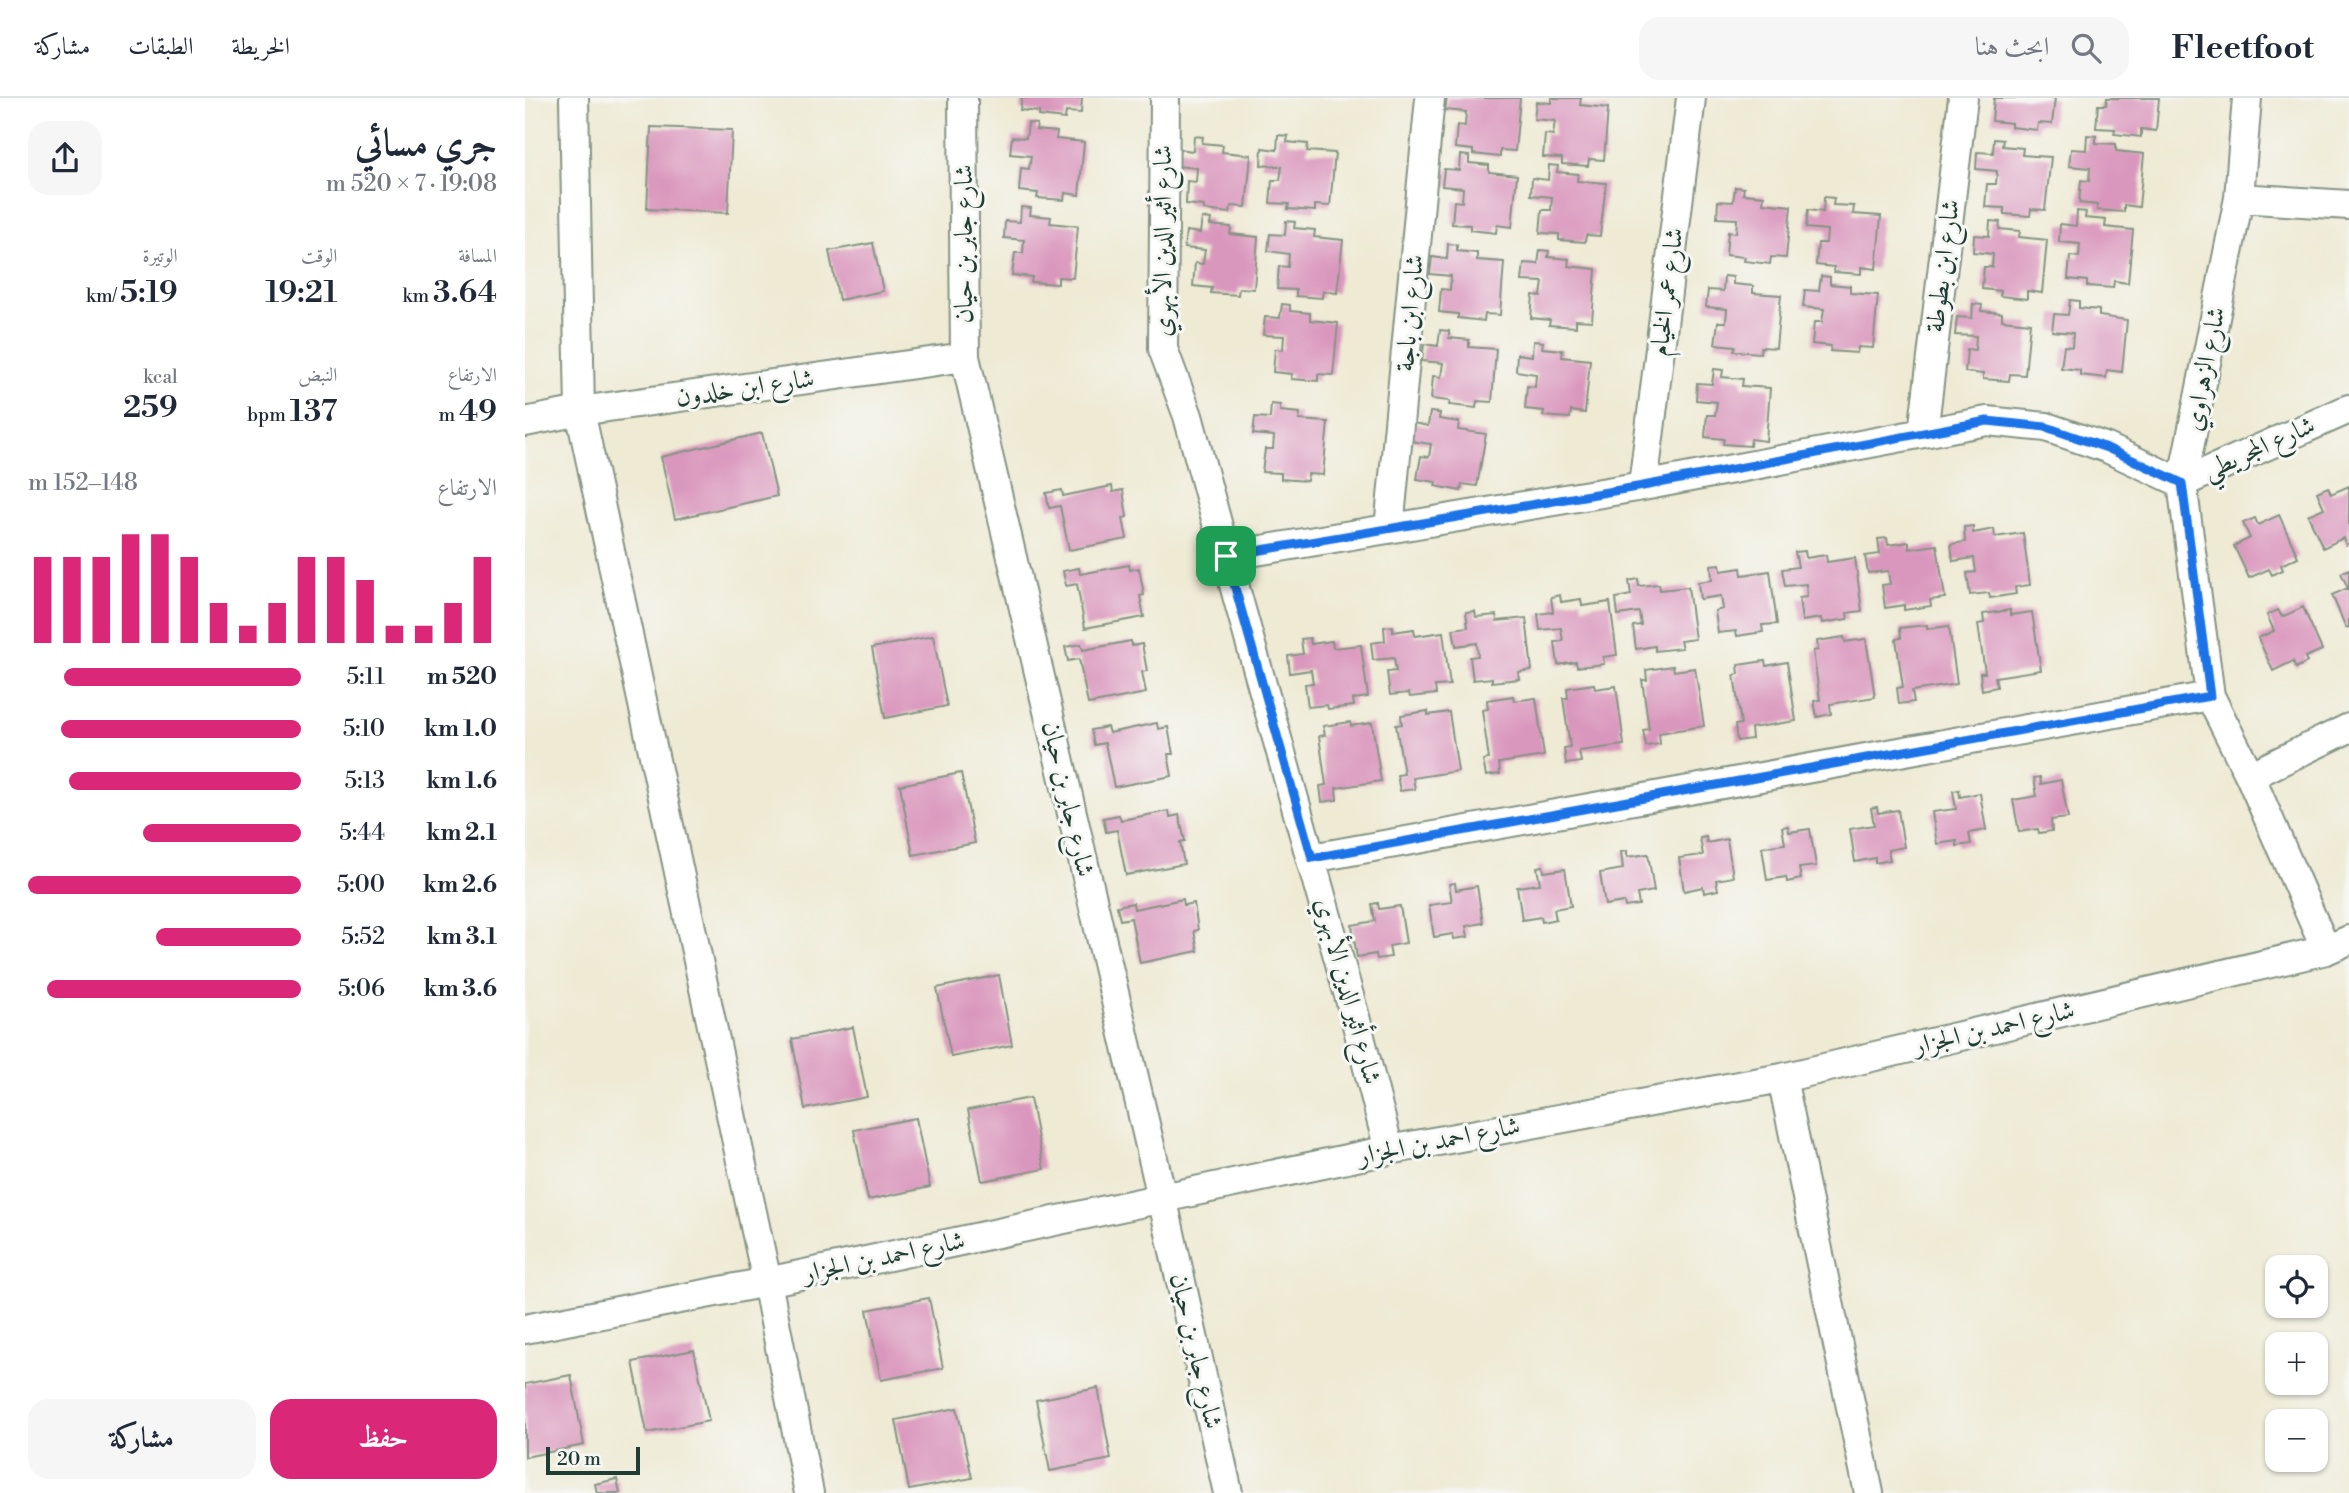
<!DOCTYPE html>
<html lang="ar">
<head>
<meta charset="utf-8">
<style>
	:root { --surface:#fff; --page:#f6f6f7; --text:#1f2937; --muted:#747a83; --line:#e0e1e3; --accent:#db2777 }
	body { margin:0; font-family:"Libre Bodoni",Amiri,serif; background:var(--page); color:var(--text); direction:rtl; height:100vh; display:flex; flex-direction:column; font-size:26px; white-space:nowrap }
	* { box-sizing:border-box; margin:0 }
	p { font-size:23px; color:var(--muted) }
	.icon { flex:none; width:38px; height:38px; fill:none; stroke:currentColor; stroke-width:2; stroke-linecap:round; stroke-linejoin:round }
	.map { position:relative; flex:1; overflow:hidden; direction:ltr }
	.sheet { display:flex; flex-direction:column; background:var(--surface); width:525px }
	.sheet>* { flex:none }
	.tools { position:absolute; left:1740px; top:1157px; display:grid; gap:14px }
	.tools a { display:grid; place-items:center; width:63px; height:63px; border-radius:14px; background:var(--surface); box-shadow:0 2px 5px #0004; font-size:35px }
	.scale { position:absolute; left:21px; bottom:18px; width:94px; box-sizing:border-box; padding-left:7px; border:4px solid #1f3d34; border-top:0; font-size:19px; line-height:24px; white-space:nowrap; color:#1f3d34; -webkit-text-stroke:5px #f6f6f2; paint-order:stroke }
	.pin { position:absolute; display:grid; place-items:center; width:60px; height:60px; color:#fff; margin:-30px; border-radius:14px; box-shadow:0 4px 10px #0006 }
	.round { display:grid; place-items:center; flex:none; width:74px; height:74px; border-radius:21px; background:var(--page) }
	.headline { display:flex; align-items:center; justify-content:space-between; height:119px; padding:0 28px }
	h1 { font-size:38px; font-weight:600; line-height:52px }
	.metrics { display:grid; grid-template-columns:repeat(3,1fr); gap:10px; height:119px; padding:7px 28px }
	.metrics div { display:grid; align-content:center }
	.metrics b { font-size:30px; font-weight:600 }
	.metrics small { font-size:19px; font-weight:400 }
	.metrics p { font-size:19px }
	.chart { height:196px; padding:14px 28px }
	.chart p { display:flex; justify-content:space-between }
	.chart svg { width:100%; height:126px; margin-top:7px; stroke:var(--accent); stroke-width:6 }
	.action { display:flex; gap:14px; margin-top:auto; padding:14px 28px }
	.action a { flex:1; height:80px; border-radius:21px; background:var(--accent); color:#fff; font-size:28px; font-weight:600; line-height:80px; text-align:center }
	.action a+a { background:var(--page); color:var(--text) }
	ul { padding:0 28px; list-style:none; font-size:23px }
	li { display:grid; grid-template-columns:112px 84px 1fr; align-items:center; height:52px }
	li i { height:18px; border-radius:9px; background:var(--accent) }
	header { display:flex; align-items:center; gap:42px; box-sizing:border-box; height:98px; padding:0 35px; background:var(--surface); border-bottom:2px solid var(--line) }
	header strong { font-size:33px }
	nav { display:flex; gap:38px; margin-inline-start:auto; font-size:24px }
	.search { width:490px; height:63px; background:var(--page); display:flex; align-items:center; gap:18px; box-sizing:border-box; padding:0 24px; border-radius:21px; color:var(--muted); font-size:26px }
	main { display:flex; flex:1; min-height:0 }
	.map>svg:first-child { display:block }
	.building { fill:#da97bd }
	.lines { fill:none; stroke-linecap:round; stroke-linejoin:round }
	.street-casing { stroke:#869484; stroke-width:32 }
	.street { stroke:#fff; stroke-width:28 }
	.route-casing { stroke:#fff; stroke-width:14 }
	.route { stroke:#1a73e8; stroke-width:9 }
	.labels { text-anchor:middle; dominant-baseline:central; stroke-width:6; stroke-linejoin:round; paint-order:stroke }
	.street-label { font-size:26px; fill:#1f3d34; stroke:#f6f6f2 }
</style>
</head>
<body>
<header>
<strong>Fleetfoot</strong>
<div class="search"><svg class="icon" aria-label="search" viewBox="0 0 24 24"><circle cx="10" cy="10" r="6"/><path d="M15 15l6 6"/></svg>ابحث هنا</div>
<nav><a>الخريطة</a><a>الطبقات</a><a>مشاركة</a></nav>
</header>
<main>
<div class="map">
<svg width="1824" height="1395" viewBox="0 0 1824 1395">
	<rect width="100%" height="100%" fill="#f6f6f2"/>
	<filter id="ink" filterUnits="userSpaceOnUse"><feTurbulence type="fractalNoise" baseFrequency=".0143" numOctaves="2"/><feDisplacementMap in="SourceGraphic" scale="14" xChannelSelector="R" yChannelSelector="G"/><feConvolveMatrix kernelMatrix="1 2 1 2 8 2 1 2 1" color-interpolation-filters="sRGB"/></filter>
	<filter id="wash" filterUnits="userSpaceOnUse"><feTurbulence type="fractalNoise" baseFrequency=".00686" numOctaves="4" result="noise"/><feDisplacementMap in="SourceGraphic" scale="28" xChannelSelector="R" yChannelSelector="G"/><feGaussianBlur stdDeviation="1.57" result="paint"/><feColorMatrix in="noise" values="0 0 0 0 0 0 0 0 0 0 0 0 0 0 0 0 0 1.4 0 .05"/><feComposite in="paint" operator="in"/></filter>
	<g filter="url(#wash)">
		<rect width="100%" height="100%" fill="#eeead4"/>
		<g id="blocks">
			<!-- building -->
			<path class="building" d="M497,0H557L556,15L541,14L540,21L514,18V14L495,12Z
				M922,0H995L990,53L975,52V59L948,56V52L930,50L932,27L940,28L941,14L920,12Z
				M1026,0H1056L1055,7L1083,10L1079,62L1064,61L1063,68L1037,66V60L1018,59L1020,36L1028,37L1030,23L1009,21L1011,4L1026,5Z
				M1469,0H1530L1527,26L1513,25L1512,32L1486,29V25L1467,23Z
				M1582,0H1634L1631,33L1616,31V39L1589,36L1590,31L1571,30L1573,7H1581Z
				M503,25L512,26L511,32L532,34L531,41L559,44L554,97L540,95L539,102L512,100L513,95L494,93L496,70L504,71L506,58L485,56L487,39L501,40Z
				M126,29L207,32L203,115L122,111Z
				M753,37L763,38L762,44L783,46L782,53L810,55L805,108L790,107V113L763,111L764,106L745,105L747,82H755L757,69L736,67L737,50L752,52Z
				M1562,37L1571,38V45L1591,46V53L1619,56L1614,109L1599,107V114L1572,112V107L1554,105L1556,82L1564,83L1565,70L1544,68L1546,51L1561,52Z
				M669,38L678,39L677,45L698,47L697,54L726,57L721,109L706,108L705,115L679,112V108L661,106L662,83L671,84L672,70L651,68L653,51L668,53Z
				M1469,41L1478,42L1477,48L1498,50L1497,57L1526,59L1520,112L1506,111L1505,118L1479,116V110L1460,109L1462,86H1471L1472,73L1451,71L1452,54L1468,55Z
				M935,57L944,58V65L964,67V74L992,77L987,129L972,127L971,135L945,132V127L927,126L929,103L937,104L938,90L917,88L919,71L934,72Z
				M1024,67L1033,68L1032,74L1053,76L1052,83L1081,85L1075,138L1061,137L1060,144L1034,142V136L1015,135L1017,112H1026L1027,99L1006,97L1007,80L1023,82Z
				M1210,89L1219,90L1218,96L1239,98L1238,105L1266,108L1261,160L1246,159L1245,166L1219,163L1220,159L1201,157L1203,134L1211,135L1212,121L1192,120L1193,103L1208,104Z
				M1299,99L1309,100L1308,107L1329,108L1328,116L1356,118L1351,171L1336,169V176L1309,174V169L1291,167L1293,145H1301L1302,132L1281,130L1283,112L1298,114Z
				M496,109L506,110L505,117L526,119L525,125L553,128L548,180L533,179V186L506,184L507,179L487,177L490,155H498L499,142L479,140L480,123L495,124Z
				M1552,113L1561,114L1560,120L1581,122L1580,129L1608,132L1603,185L1589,183L1588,190L1562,188V183L1543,181L1545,158L1554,159L1555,146L1534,144L1535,126L1551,128Z
				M677,120L686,121L685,127L706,129L705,136L733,139L729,191L714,190L713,197L686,195L687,190L668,188L670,165L678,166L680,152L659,150L661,133L675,135Z
				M761,123L770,124L769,130L790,132L789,139L818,142L812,195L798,193L797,200L771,198V192L752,191L754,168L763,169L764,156L743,153L745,136L760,137Z
				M1465,123L1475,124L1474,131L1495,133L1494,139L1522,142L1517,195L1502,193V201L1475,198L1476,193L1457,191L1459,169H1467L1468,156L1448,154L1449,137L1464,138Z
				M348,145L358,193L314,202L304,153Z
				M923,146L932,147V153L952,155V162L979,164L975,217L960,216L959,223L933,220V216L914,214L916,191L925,192L926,178L905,176L907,159L922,161Z
				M1015,152L1024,153L1023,159L1044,161L1043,168L1071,171L1067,223L1051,222V229L1024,227L1025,222L1006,220L1008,197L1016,198L1018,184L997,183L999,165L1013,166Z
				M1199,178L1208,179V186L1228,188V195L1256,197L1251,250L1236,249L1235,255L1209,253L1210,248L1190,246L1193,224H1201L1202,211L1181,209L1183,192L1198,193Z
				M1296,178L1305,179V186L1325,188V195L1353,197L1348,250L1333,249L1332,255L1305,253L1306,248L1287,246L1289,224H1297L1299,211L1278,209L1280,192L1294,193Z
				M1545,202L1554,203V210L1574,212V218L1602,222L1597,274L1582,272L1581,280L1555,277V272L1536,270L1539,248L1547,249L1548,235L1527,233L1529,216L1543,217Z
				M757,206L765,207V213L785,215V222L813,225L808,277L793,276V283L766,281L767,276L748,274L750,251L758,252L759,238L738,237L740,219L755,220Z
				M1448,206L1457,207L1456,213L1477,215V222L1505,225L1500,277L1485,276L1484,283L1458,281V276L1440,274L1442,251L1450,252L1451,238L1430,237L1432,219L1447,220Z
				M915,232L924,233V240L944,242V249L971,251L967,304L952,303L951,310L924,307L925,303L906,301L908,278L916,279L918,265L897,263L899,246L913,248Z
				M1008,243L1018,244L1017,250L1038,252L1037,259L1065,262L1060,315L1046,313L1045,320L1018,318L1019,313L1000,311L1002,288L1010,289L1011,276L991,273L992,256L1007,258Z
				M1189,271L1198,272L1197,279L1218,281L1217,288L1245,290L1241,343L1226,341L1225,348L1198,346L1199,341L1180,339L1182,317H1190L1192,304L1171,302L1172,285L1187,286Z
				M746,306L755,307V313L775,315L774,322L803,324L798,377L783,376L782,383L756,381V375L737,374L740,351H748L749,338L728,336L730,319L745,320Z
				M905,314L915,315L914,321L934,324L933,332L961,336L952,388L937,386L936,393L910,388L911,384L892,381L896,358L904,359L906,346L885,343L888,325L903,328Z
				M237,335L252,398L150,421L136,359Z
				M587,388L588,394L598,392L602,419L598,420L602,441L544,452L535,408L524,410L521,395L537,392L538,398Z
				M1824,388V445L1821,447L1818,440L1798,450L1783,417L1799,410L1792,394L1803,389L1806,396Z
				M1754,417L1773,459L1756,467L1758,472L1747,477L1744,471L1724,480L1709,448L1725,440L1718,425L1730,420L1733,427Z
				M1448,428V435L1469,431L1470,439L1498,435L1505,487L1490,489L1491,496L1465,500L1464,495L1445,497L1442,475L1451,474L1449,460L1428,463L1426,446L1440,444L1439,429Z
				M1362,440L1363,447L1384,444V451L1412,447L1420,500L1405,502L1406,508L1379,512V507L1360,510L1357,487L1365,486L1363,473L1343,475L1340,458L1355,456L1353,441Z
				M1280,453L1281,460L1301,457L1302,464L1330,460L1337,513L1322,515L1323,521L1297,525L1296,520L1277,523L1274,500L1282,499L1281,486L1260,488L1257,471L1273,469L1270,454Z
				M1195,466L1196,473L1216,470L1217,477L1245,473L1252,526L1237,527L1238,534L1212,538L1211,533L1193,535L1190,513L1198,511L1196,498L1175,501L1173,484L1187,482L1186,467Z
				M604,467L605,472L614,470L619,497L615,498L619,519L560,530L552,486L541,488L538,473L554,470L555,476Z
				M1824,471V529L1821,530L1807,497L1823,490L1816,475Z
				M1113,481L1114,488L1134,486L1135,492L1163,489L1170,541L1155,543L1157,550L1130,553V548L1111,551L1108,528L1116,527L1114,514L1093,517L1091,500L1106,497L1104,483Z
				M1035,497L1036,504L1056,501L1057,508L1085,504L1092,557L1078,559L1079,566L1052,569L1051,564L1033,567L1030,544L1038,543L1036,530L1015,532L1013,516L1028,514L1026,499Z
				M1778,509L1797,552L1780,559L1782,564L1771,570L1768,563L1748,573L1733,540L1749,533L1742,517L1753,512L1757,519Z
				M1485,512V517L1507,514L1516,572L1470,579L1472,589L1457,592L1455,575H1460L1453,526L1459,525L1458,516Z
				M950,513L951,519L971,517L972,523L1001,520L1007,572L993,574L994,581L967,584V580L948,582L945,559L953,558L952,545L931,548L928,531L943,529L941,514Z
				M1402,527V531L1424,528L1432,586L1387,593L1389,604L1374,606L1372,590L1378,589L1371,541L1376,540L1375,530Z
				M868,528V534L889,531L890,538L918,534L925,587L910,588L911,596L885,599L884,595L865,597L862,574L871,573L869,560L848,562L846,545L860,543L859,529Z
				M408,538L422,608L360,620L347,550Z
				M1319,539L1320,544L1341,541L1350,599L1305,606L1306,616L1292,619L1289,603L1295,602L1288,553L1293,552L1292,543Z
				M785,540L786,546L807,543L808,550L836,547L843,599L828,601L829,608L803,611L802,607L783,609L780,586L788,585L786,572L765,575L763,558L778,556L776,541Z
				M606,543L607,548L617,546L622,573L617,574L621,595L563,606L554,561L543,563L540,549L556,546L558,552Z
				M1240,563L1241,568L1262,564L1271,623L1226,630L1227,641L1212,643L1210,627L1216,626L1209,577L1214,576L1213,567Z
				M1148,568L1149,573L1170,570L1179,628L1134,635L1135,646L1121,648L1118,632L1124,631L1117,582H1122L1121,572Z
				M1069,586L1070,591L1091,588L1099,647L1054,653L1056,664L1041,666L1039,650L1045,649L1038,600H1043L1042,590Z
				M988,598L989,603L1011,600L1019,658L974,665L975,676L961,678L958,662L964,661L957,612L963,611L962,602Z
				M903,613V617L924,614L933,673L888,680L890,691L875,693L872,677L879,676L871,627L877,626L876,617Z
				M825,624L826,628L847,625L856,683L811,690L812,702L797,704L795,688L801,687L794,638L800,637L798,628Z
				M632,625L633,631L643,629L648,656H643L647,678L589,689L580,645L569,647L566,632L582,629L584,635Z
				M436,675L450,745L388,757L375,687Z
				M1515,679L1516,686L1536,682L1543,720L1526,722L1527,733L1514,735L1513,731L1494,734L1488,702L1512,698L1509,680Z
				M1434,692L1435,699L1455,695L1461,732L1444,735L1446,746L1432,748V743L1412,746L1407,714L1431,711L1428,693Z
				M1352,709L1353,715L1373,712L1379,749L1363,752L1365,762L1350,765V760L1330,764L1325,731L1349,727L1346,710Z
				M644,713L645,719L654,717L660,743L655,744L659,766L601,777L592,732L581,734L578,720L594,717L596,722Z
				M1263,728L1264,734L1285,731L1291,768L1274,770L1276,781L1262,784L1261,779L1242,782L1237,749L1260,746L1257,729Z
				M1181,739L1182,745L1202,741L1208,779L1191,782L1193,792L1179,795L1178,789L1159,793L1154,760L1178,757L1175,740Z
				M1102,753V759L1123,756L1129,793L1112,796L1114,807L1100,809L1099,804L1080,807L1075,775L1098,771L1096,754Z
				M1018,768L1019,774L1040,771L1046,808L1029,811L1031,821L1017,824L1016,819L997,822L992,789L1015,786L1012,769Z
				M930,785L931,792L952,788L958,825L941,828L943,839L929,841L928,836L909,839L904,807L927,804L924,786Z
				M658,801L659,807L669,805L673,832L669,833L673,853L615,865L606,820L595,822L592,808L608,805L609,811Z
				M853,805L854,811L875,808L881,845L864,848L866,859L852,861L851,856L832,859L827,827L850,823L847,806Z
				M474,877L487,947L426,959L412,890Z
				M328,929L342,999L280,1011L267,941Z
				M505,1000L519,1071L457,1083L443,1012Z
				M391,1020L405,1089L343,1102L329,1032Z
				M404,1200L418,1270L356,1282L342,1212Z
				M169,1252L184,1323L122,1335L108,1264Z
				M46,1277L59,1347L0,1359V1286Z
				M573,1290L586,1361L525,1373L511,1302Z
				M432,1310L447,1380L384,1392L371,1322Z
				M92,1381L95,1395H72L70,1386Z"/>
		</g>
	</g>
	<g filter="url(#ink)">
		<use href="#blocks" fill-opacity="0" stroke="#869484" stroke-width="2"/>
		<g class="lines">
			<defs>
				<path id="street" d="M49,0L55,313L242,1184L284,1395
					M438,0L440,259L637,1099L703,1395
					M640,0L638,251L663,318L701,458L830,919L864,1052
					M1722,0L1714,100L1657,385L1685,598L1725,678L1801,852
					M1714,100L1824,107
					M0,324L55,313L440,259
					M1398,335L1438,0
					M1118,388L1166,0
					M864,431L905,0
					M701,458L1118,388L1462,323L1521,329L1582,350L1657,385L1824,311
					M1725,678L1824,630
					M787,760L1685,598
					M1257,980L1344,1395
					M0,1231L242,1184L864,1052L1257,980L1801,852L1824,842"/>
			</defs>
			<!-- street casing -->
			<use href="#street" class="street-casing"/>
			<!-- street -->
			<use href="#street" class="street"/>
		</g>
	</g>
	<g class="lines" filter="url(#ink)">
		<defs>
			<path id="route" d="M1462,323L1521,329L1582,350L1657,385L1685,598L787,760L701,458L1118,388Z"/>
		</defs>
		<!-- route casing -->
		<use href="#route" class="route-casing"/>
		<!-- route -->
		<use href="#route" class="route"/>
	</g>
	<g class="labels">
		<!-- street labels -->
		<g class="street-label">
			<text transform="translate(638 143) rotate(-90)">شارع أثير الدين الأبهري</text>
			<text transform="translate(439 146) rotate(-90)">شارع جابر بن حيان</text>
			<text transform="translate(1418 168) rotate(-83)">شارع ابن بطوطة</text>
			<text transform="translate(1142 194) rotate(-83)">شارع عمر الخيام</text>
			<text transform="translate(885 215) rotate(-85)">شارع ابن باجة</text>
			<text transform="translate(1680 271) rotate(-79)">شارع الزهراوي</text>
			<text transform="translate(220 290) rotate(-8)">شارع ابن خلدون</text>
			<text transform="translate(1734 350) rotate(-24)">شارع المجريطي</text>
			<text transform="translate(543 701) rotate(77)">شارع جابر بن حيان</text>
			<text transform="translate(823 893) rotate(75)">شارع أثير الدين الأبهري</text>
			<text transform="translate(1469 930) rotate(-13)">شارع احمد بن الجزار</text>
			<text transform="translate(914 1043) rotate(-11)">شارع احمد بن الجزار</text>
			<text transform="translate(359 1159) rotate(-12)">شارع احمد بن الجزار</text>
			<text transform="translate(671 1253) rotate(77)">شارع جابر بن حيان</text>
		</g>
	</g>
</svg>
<div class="tools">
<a><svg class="icon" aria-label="locate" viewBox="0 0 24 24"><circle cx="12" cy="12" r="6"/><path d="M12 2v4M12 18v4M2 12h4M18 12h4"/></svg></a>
<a>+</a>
<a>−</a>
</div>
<div class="scale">20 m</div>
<div class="pin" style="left:701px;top:458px;background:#1e9e55"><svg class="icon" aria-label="arrive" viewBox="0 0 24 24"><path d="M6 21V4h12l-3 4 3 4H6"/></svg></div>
</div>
<section class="sheet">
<div class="headline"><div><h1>جري مسائي</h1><p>19:08 · 7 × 520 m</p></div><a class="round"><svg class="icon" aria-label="share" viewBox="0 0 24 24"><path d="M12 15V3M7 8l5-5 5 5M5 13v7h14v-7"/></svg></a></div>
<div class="metrics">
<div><p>المسافة</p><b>3.64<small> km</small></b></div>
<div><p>الوقت</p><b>19:21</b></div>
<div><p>الوتيرة</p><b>5:19<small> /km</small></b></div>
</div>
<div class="metrics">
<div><p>الارتفاع</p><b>49<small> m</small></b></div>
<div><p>النبض</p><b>137<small> bpm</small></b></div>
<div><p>kcal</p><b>259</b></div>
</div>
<div class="chart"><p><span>الارتفاع</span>148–152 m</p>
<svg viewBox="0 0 160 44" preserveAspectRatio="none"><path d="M5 44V14M15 44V14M25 44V14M35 44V6M45 44V6M55 44V14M65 44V30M75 44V38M85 44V30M95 44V14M105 44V14M115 44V22M125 44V38M135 44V38M145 44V30M155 44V14"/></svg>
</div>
<ul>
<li><b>520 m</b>5:11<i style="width:87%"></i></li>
<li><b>1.0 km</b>5:10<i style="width:88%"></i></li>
<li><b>1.6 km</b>5:13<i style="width:85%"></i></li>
<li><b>2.1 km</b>5:44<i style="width:58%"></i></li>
<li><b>2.6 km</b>5:00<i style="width:100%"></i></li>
<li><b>3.1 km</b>5:52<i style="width:53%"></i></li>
<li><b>3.6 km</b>5:06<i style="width:93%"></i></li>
</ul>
<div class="action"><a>حفظ</a><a>مشاركة</a></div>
</section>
</main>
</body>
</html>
